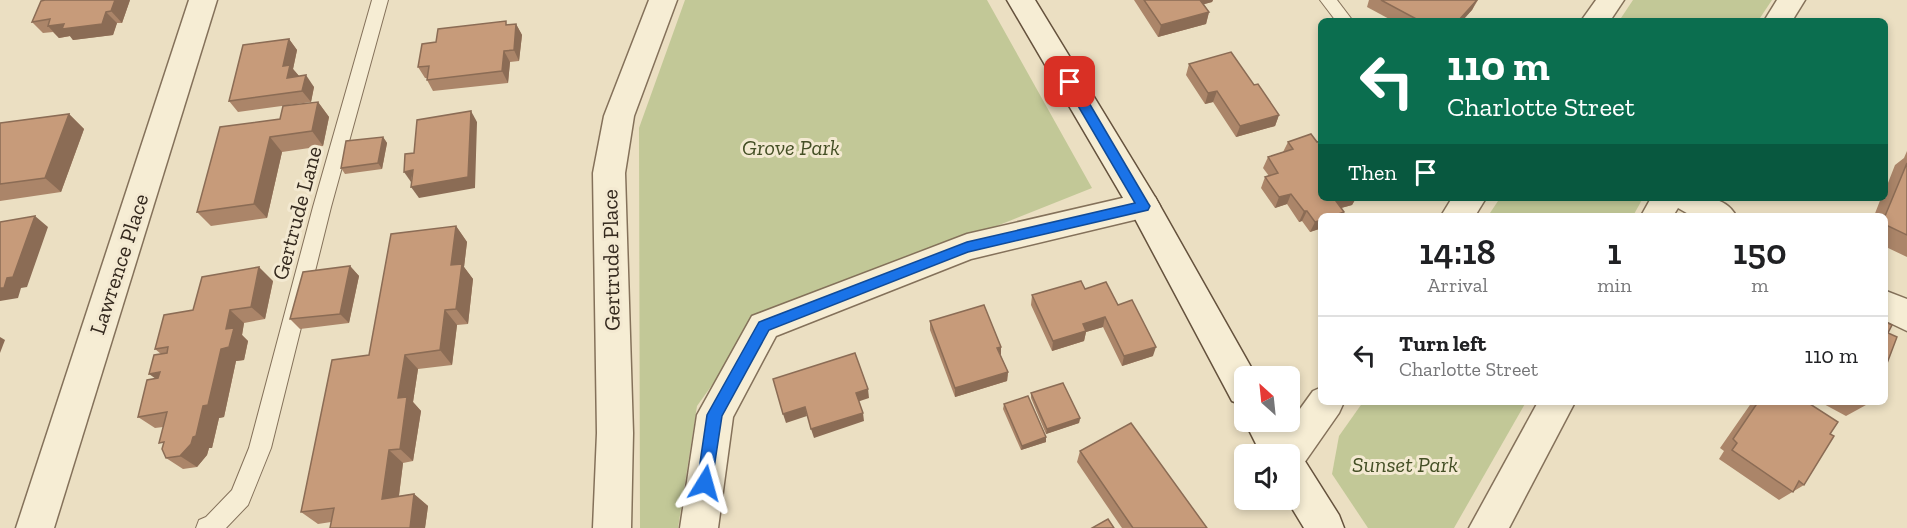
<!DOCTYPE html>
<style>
:root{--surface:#fff;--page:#f2f2f2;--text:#202124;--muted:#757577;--line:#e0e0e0}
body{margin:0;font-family:"Zilla Slab",serif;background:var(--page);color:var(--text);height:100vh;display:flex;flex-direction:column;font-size:22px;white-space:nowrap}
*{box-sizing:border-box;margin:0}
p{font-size:20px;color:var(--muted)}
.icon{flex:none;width:33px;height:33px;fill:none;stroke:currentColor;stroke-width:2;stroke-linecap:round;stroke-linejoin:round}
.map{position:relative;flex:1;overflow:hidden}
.details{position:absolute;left:1318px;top:213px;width:570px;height:192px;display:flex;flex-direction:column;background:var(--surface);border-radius:9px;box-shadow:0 3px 9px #0003}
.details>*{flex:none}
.hud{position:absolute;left:1318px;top:18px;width:570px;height:183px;border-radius:9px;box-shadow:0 3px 9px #0003;background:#0b6e4f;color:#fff;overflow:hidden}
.needle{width:39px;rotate:333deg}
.buttons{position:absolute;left:1234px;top:366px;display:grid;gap:12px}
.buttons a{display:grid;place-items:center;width:66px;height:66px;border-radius:9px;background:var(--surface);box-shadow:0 3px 9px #0003;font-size:30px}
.pin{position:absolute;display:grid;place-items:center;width:51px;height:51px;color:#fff;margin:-26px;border-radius:12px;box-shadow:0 3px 9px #0006}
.me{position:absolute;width:66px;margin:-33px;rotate:8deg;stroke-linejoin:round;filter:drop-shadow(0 0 4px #0008)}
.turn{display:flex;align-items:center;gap:21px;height:126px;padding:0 30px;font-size:27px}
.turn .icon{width:78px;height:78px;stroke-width:2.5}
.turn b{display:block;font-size:42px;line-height:51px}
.then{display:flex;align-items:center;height:57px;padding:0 30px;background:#0003;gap:12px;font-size:22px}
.eta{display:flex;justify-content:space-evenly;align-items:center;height:102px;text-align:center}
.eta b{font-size:36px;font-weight:600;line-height:42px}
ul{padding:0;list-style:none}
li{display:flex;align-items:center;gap:18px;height:78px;padding:0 30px;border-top:2px solid var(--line)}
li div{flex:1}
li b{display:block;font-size:22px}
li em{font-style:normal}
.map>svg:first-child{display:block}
.green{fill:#c2c897}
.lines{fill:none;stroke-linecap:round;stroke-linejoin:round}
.lane-casing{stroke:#84715a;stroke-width:2}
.street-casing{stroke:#84715a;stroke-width:3}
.secondary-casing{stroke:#65523d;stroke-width:3}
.lane{fill:#f6edd4;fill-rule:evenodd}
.street{fill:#f6edd4;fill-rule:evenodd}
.secondary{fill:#f6edd4;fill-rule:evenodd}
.wall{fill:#ab8569}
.shaded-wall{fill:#8b6c55}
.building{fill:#c79b7a;stroke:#8b6c55;stroke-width:1.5}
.route{fill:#1a73e8;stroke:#114b97;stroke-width:1.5}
.labels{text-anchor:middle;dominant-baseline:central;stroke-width:6;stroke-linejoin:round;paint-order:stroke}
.park-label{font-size:22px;font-style:italic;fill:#444f25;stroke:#f3e9d1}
.street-label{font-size:22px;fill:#34291e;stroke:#f3e9d1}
</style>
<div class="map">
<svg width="1907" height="528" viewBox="0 0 1907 528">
<rect width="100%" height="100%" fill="#ebdfc2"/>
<g class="green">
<polygon points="685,0 987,0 1092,188 758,321 697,406 678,528 640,528 639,128"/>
<polygon points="1633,0 1772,0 1758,21 1619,21"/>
<polygon points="1500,198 1643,198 1633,216 1488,216"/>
<polygon points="1363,402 1526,402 1454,528 1368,528 1332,474 1339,436"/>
</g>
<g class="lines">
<g class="lane-casing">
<g id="lane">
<polygon points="372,0 388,0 331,207 271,448 248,505 226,528 196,528 199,520 206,517 232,490 249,448 313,207"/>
<polygon points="1320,0 1337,0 1353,21 1336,21"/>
</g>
</g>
<g class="street-casing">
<g id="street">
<polygon points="189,0 217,0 54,528 16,528"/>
<polygon points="649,0 677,0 634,116 625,173 633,433 631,528 593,528 597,433 593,173 604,116"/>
<polygon points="1596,0 1624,0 1610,21 1581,21"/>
<polygon points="1777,0 1805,0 1792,21 1764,21"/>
<polygon points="1144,193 1155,197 1160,206 1155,215 971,259 776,336 733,417 718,528 680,528 697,415 752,316 967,234"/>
<polygon points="1452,198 1486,198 1475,216 1441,216"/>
<path d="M1651,198C1677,198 1722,188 1736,216H1692L1678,208L1673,216H1641Z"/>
<polygon points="1886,291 1907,299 1907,331 1886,321"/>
<polygon points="1322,387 1322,402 1344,402 1339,413 1302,466 1290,471 1290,454 1270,454 1276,442 1313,391"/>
<polygon points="1538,402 1575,402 1509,528 1469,528"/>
</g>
</g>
<g class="secondary-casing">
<g id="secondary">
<polygon points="1007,0 1035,0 1155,197 1256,376 1245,376 1245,406 1232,401 1133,215"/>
<polygon points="1245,422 1282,422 1294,442 1299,456 1303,458 1339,515 1344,528 1304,528 1287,500 1290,500 1290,454 1261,454"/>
</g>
</g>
<use href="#lane" class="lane"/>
<use href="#street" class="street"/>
<use href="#secondary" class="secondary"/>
</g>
<g class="wall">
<polygon points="130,0 122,23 117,23 113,35 73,40 70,36 59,38 53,32 43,33 32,22"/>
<polygon points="1134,0 1213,0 1212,2 1204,4 1209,12 1206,24 1158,37"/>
<polygon points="1369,0 1478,0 1472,10 1462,21 1393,21 1367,7"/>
<polygon points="516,24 522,35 519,61 510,62 508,83 433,91 427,80 427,78 425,78 418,67 436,42 508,25"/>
<polygon points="289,39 297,50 293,69 299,76 314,87 311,102 238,112 229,101"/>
<polygon points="1189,64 1254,85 1279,115 1275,126 1236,137 1213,102 1205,104 1186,75"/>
<polygon points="318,102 329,117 323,146 282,152 267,218 211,226 197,212 280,119"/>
<polygon points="69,114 84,129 61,192 0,201 0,123"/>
<polygon points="1311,134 1322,198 1356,198 1352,205 1341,208 1344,212 1342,216 1322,216 1322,228 1310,232 1302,221 1299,222 1287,204 1275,208 1261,188 1265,177 1269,176 1263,168 1268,157 1283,152 1288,142"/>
<polygon points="383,137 387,143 382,169 345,174 341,168"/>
<polygon points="1907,151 1907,257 1886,247 1886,216 1874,216 1881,198 1886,198 1886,188 1895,165 1904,158"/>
<polygon points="456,226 467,242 464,267 473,279 468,324 457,325 452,365 418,369 413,402 421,411 413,461 403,463 399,496 414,494 428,506 425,528 330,528 331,522 318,524 301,512 369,355"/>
<polygon points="350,266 359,276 349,323 300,329 290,319"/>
<polygon points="273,281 265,319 244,323 242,335 248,341 244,360 236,361 224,417 219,418 212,448 209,448 207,455 197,467 183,469 166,458 163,446 163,427 155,428 138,417 155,378 161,354 155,349 193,310"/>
<polygon points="1085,289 1118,305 1153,356 1122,366 1103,327 1086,332 1084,341 1052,351 1031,305 1032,295"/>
<polygon points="930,321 1001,356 1008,372 1007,381 955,397 930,330"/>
<polygon points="1031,393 1080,418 1079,423 1046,434 1031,398"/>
<polygon points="1752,402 1807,402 1830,434 1804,485 1779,500 1719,459 1724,451 1720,448"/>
<polygon points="1820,402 1867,402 1866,405 1846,416"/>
<polygon points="1004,404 1046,442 1021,450 1003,409"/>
<polygon points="1080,451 1207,528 1122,528 1077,462"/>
</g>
<g class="shaded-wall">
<polygon points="115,0 130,0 122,23 111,11"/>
<polygon points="1196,0 1213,0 1212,2 1194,7"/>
<polygon points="1477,0 1472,10 1462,21 1458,21"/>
<polygon points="106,12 117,23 113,35 73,40 70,36 59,38 48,26"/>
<polygon points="1209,12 1206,24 1158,37 1161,25"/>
<polygon points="516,24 522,35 519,61 514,50"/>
<polygon points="289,39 297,50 293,69 299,76 287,78 283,66"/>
<polygon points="504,51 510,62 508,83 502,71"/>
<polygon points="306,75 314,87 311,102 302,91"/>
<polygon points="1217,91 1213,102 1205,104 1208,93"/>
<polygon points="318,102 329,117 323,146 312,131"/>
<polygon points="471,111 477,122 475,188 419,198 411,187"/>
<polygon points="69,114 84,129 61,192 45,178"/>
<polygon points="1279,115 1275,126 1236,137 1240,126"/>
<polygon points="270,137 282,152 267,218 254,204"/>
<polygon points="383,137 387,143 382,169 378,163"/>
<polygon points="413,170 411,182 404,172"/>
<polygon points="1291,194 1287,204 1275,208 1279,197"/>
<polygon points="1344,198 1356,198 1352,205 1330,211 1336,201"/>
<polygon points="1304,211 1307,211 1302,221 1299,222"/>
<polygon points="1344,212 1342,216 1333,216"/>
<polygon points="35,216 48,227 27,287 21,288 18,298 0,301 0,288 7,278"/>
<polygon points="1322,220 1322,228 1310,232 1315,222"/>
<polygon points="456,226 467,242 464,267 473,279 468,324 456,309 451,265"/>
<polygon points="350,266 359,276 349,323 340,314"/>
<polygon points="259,267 273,281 265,319 251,307"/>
<polygon points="230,310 244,323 242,335 248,341 244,360 236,361 224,417 219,418 212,448 209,448 207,455 197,467 180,456 193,437 226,329"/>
<polygon points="445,310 457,325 452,365 440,350"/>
<polygon points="1105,317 1103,327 1086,332 1084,341 1052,351 1053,341 1083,324"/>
<polygon points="0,337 5,340 0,353"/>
<polygon points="1001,347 1001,356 997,348"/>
<polygon points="1156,347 1153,356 1122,366 1124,356"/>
<polygon points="405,355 418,369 413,402 421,411 413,461 400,449 398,398"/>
<polygon points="160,372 166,386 149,374"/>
<polygon points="1008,372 1007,381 955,397 955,388"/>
<polygon points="868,389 869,398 857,402 856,393"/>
<polygon points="805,407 807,416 786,423 783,414"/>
<polygon points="863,413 864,421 814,438 811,429"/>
<polygon points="1080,418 1079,423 1046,434 1047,429"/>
<polygon points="1046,437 1046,442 1021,450 1022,446"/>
<polygon points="389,450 403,463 397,510 382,499"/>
<polygon points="414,494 428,506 425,528 410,528"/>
</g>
<g class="building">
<polygon points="45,0 115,0 111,11 106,12 102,24 62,29 64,24 48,26 50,19 32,22 41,1"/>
<polygon points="1144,0 1200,0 1209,12 1161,25"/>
<polygon points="1381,0 1477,0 1458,21 1420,21"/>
<polygon points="506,21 506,25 516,24 514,50 504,51 502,71 427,80 429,66 418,67 422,44 436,42 438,29"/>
<polygon points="289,39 283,66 290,65 287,78 306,75 302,91 229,101 243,45"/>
<polygon points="1231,52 1254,85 1258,84 1279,115 1240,126 1217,91 1208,93 1189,64"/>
<polygon points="318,102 312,131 270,137 254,204 197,212 220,127 280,119 283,106"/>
<polygon points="471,111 468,177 411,187 413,170 404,172 405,154 414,153 417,120"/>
<polygon points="69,114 45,178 0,184 0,123"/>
<polygon points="1311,134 1317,142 1320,141 1322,144 1322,198 1344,198 1336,201 1344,212 1333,216 1322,216 1322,220 1315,222 1307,211 1304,211 1291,194 1279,197 1265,177 1278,173 1268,157 1293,149 1288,142"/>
<polygon points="383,137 378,163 341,168 346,141"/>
<polygon points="1907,163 1907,235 1886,225 1885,216"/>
<polygon points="35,216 13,277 7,278 4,288 0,288 0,222"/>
<polygon points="456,226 451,265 462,264 456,309 445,310 440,350 405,355 398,398 407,397 400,449 389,450 382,499 414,494 410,528 330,528 334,508 301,512 332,360 369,355 391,234"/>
<polygon points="350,266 340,314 290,319 303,272"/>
<polygon points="259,267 251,307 230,310 226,329 234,328 229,347 221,349 208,405 203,406 196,436 193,437 191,444 180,456 166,458 162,449 164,442 159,443 167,412 138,417 147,380 158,378 160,372 149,374 154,355 167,353 168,347 155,349 164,315 193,310 202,277"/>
<polygon points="1081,281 1085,289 1106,282 1118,305 1132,300 1156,347 1124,356 1105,317 1083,324 1086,331 1053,341 1032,295"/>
<polygon points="984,305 1001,347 997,348 1008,372 955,388 930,321"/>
<polygon points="1886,322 1892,325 1888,333 1897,337 1886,366"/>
<polygon points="855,353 868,389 856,393 863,413 811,429 805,407 783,414 773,379"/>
<polygon points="1063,383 1080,418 1047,429 1031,393"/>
<polygon points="1028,396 1046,437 1022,446 1004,404"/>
<polygon points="1758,402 1807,402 1838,422 1830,434 1834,436 1804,485 1799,481 1793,492 1732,450 1737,443 1733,439"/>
<polygon points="1131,423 1207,528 1133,528 1080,451"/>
<polygon points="1108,519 1114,528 1092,528"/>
</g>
<polygon class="route" points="1070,78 1075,79 1148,203 1150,206 1148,210 968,252 769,330 722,416 711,488 705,490 700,488 697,483 707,415 759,322 967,242 1135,203 1064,82"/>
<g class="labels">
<g class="park-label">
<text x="791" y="147">Grove Park</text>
<text x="1405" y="464">Sunset Park</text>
</g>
<g class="street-label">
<text transform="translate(297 213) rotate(-75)">Gertrude Lane</text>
<text transform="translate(611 260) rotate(-91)">Gertrude Place</text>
<text transform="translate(119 264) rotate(-72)">Lawrence Place</text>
</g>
</g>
</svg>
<div class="buttons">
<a><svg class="needle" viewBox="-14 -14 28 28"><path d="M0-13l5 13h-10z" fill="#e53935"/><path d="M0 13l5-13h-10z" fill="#757577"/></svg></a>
<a><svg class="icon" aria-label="sound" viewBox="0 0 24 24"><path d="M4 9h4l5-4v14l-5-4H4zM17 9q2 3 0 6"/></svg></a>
</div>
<div class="pin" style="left:1070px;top:82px;background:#d93025"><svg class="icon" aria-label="arrive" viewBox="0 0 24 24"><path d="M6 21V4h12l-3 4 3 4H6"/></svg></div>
<svg class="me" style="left:705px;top:483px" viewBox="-20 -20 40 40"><path d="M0-17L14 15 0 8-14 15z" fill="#1a73e8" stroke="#fff" stroke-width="4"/></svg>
<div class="hud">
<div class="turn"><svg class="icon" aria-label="left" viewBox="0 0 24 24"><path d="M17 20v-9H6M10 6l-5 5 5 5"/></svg><div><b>110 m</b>Charlotte Street</div></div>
<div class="then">Then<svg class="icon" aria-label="arrive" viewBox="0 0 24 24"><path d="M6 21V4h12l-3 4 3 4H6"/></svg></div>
</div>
<section class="details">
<div class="eta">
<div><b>14:18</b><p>Arrival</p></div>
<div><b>1</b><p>min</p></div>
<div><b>150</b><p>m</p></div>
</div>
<ul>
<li><svg class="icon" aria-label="left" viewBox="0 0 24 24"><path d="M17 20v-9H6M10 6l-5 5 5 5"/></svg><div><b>Turn left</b><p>Charlotte Street</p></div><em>110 m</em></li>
</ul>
</section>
</div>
